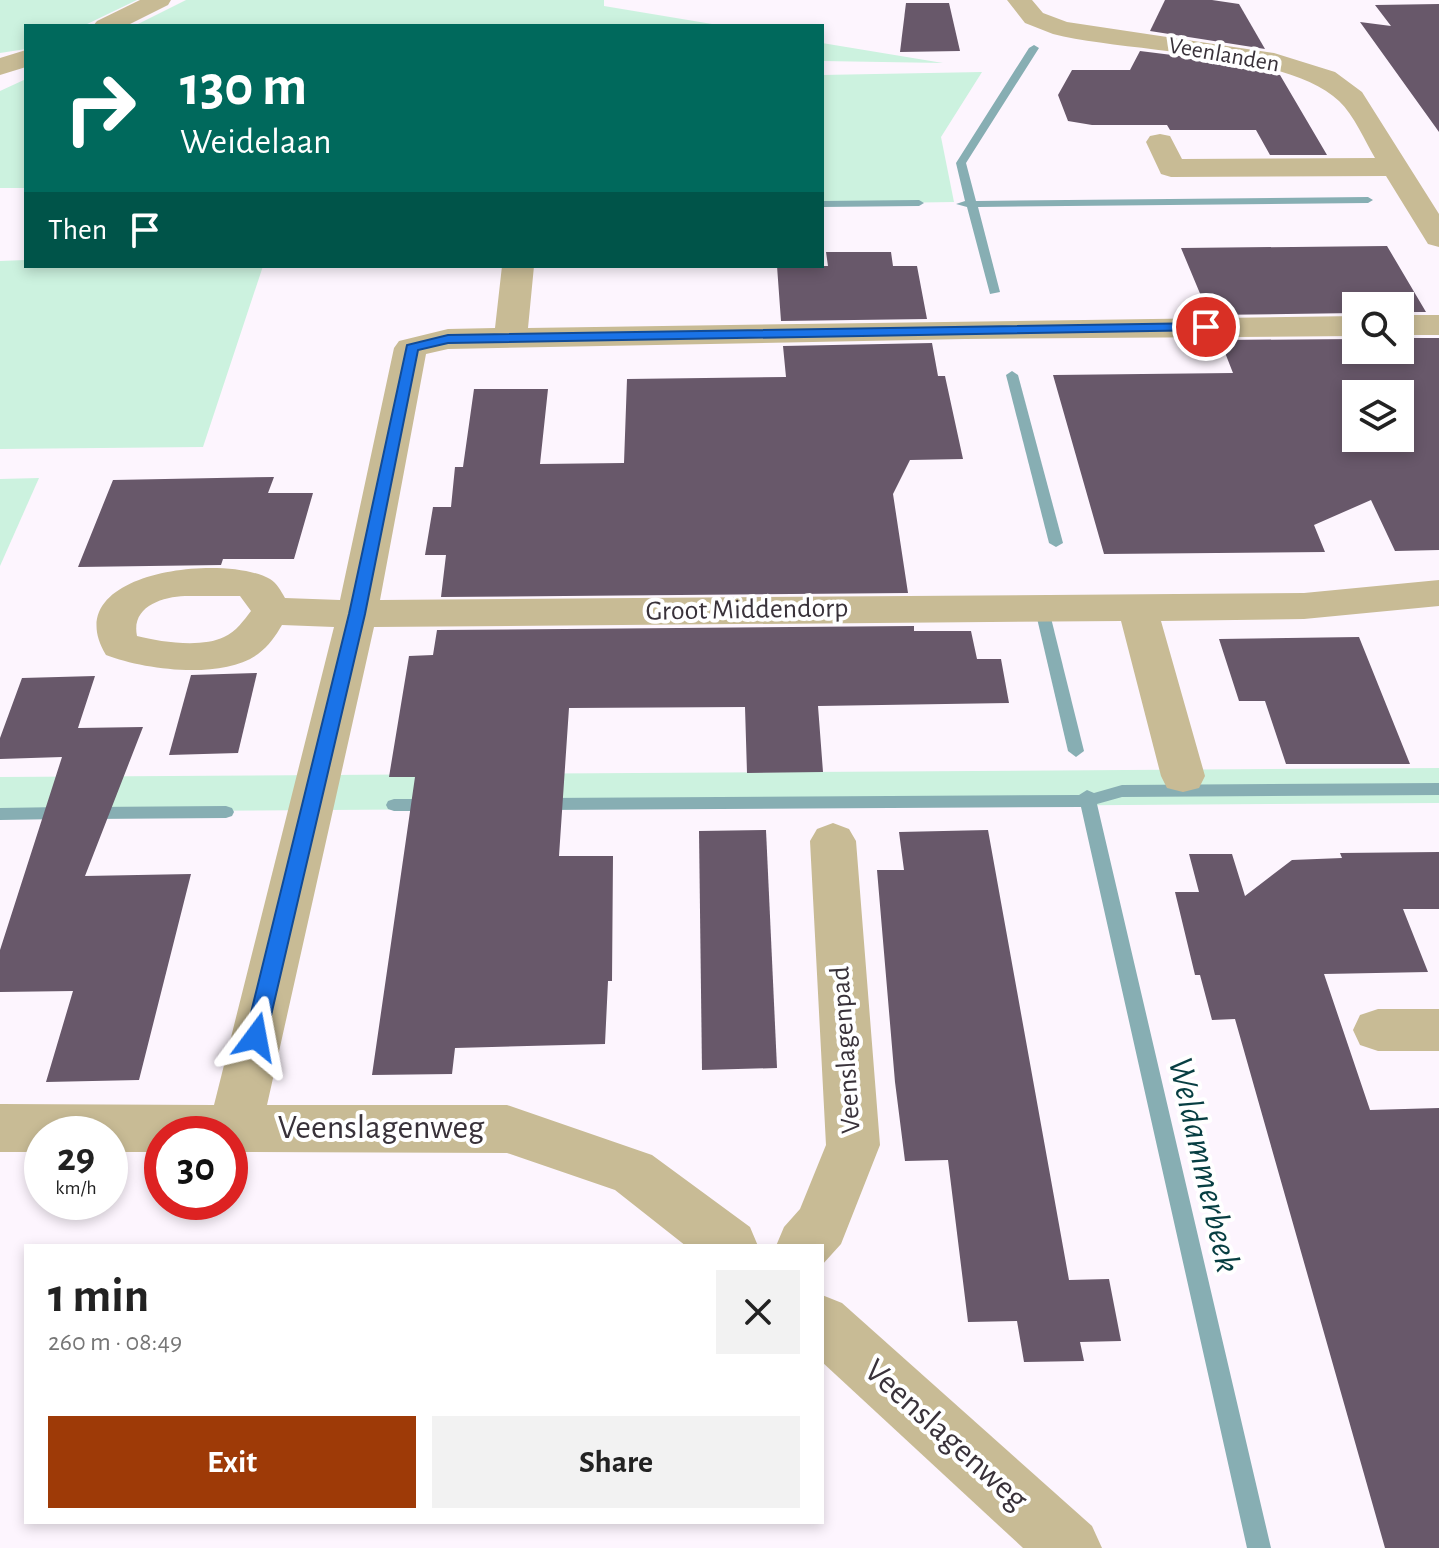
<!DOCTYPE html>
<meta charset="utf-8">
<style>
:root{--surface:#fff;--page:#f2f2f2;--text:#222;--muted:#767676;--accent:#9e3a07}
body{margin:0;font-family:"Alegreya Sans",sans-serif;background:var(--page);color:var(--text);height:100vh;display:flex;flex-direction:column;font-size:30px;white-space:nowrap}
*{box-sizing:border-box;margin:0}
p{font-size:26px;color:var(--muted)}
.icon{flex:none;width:44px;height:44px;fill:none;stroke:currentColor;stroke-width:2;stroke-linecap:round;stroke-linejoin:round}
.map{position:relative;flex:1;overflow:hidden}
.drawer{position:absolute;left:24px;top:1244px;width:800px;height:280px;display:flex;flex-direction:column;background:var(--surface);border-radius:0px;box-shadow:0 4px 12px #0003}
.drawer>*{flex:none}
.banner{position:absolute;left:24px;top:24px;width:800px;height:244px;border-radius:0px;box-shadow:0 4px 12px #0003;background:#00695c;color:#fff;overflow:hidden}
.buttons{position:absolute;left:1342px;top:292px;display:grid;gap:16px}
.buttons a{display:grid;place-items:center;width:72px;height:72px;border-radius:0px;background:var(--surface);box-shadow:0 4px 12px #0003;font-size:40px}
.speed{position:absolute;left:24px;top:1116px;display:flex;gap:16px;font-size:40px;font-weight:700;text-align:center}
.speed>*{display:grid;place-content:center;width:104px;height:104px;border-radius:50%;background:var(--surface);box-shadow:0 4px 12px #0003;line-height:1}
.speed small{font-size:20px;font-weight:400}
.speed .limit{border:12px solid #d22;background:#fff;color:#111}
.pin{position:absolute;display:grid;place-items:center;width:68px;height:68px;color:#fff;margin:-34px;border:4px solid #fff;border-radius:50%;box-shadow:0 2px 8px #0007}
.me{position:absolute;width:88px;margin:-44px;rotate:13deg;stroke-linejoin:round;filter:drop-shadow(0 0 6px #0008)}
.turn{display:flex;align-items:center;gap:28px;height:168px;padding:0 24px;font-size:36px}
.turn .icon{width:104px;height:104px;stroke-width:2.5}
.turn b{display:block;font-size:56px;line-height:68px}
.then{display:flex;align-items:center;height:76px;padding:0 24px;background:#0003;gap:16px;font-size:30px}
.round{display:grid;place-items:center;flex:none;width:84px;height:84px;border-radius:0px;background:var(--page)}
.overview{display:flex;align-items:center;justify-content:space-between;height:136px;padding:0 24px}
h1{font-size:48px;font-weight:600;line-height:60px}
.cta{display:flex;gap:16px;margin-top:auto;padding:16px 24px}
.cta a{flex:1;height:92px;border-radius:0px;background:var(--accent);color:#fff;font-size:32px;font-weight:600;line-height:92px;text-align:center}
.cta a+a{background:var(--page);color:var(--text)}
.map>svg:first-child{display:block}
.green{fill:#ccf2df}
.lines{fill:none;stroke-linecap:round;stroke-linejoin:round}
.stream{fill:#87aeb3;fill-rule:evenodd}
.building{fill:#68586a;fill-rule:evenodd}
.street{fill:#c8bb95;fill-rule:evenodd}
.route{fill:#1a73e8;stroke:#114b97;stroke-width:2}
.labels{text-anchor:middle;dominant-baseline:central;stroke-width:8;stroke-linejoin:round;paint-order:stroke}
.far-street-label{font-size:24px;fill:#39323a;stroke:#fff}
.street-label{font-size:28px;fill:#39323a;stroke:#fff}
.near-street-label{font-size:34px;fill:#39323a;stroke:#fff}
.near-water-label{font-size:36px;font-style:italic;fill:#073e42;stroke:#fff}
</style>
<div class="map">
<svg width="1439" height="1548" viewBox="0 0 1439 1548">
<rect width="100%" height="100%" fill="#fdf5fe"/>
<g class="green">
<polygon points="0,0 137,0 83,26 26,26 26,49 0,53"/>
<polygon points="186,0 604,0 604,6 724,26 134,26"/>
<polygon points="822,43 943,63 822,61"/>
<polygon points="982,72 941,137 954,202 822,204 822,75"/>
<polygon points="26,79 26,188 0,188 0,91"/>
<polygon points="26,260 26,266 263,266 203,447 0,449 0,261"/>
<polygon points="39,478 0,566 0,479"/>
<polygon points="1439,768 1439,803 0,812 0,777"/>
</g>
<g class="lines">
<g class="stream">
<polygon points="1034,45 1039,48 966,163 976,201 1368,197 1373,200 1368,203 978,207 1000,292 990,294 967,207 956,204 965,201 956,163 1029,48"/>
<polygon points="822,201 919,200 924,203 919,206 822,207"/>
<polygon points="1012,371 1018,375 1063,543 1056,547 1049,543 1006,375"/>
<polygon points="1043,609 1050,614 1084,751 1076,757 1068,751 1036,614"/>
<polygon points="1439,783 1439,795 1122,797 1097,804 1271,1548 1247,1548 1081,807 543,810 537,808 535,804 537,800 543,798 1079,795 1087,790 1094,793 1122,785"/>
<polygon points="394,799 432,799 438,801 440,805 438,809 432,811 394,811 388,809 386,805 388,801"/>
<polygon points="226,806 232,808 234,812 232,816 226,818 90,819 84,817 82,813 84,809 90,807"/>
<polygon points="62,807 68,809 70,813 68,817 62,819 0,820 0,808"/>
</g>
</g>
<g class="building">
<polygon points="1165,0 1212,0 1239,4 1265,49 1150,31"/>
<polygon points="906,3 949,3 960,51 900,52"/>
<polygon points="1439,4 1439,132 1360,22 1391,26 1375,5"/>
<polygon points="1140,51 1204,59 1280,75 1327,155 1270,155 1256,130 1170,130 1167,125 1092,125 1068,121 1058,95 1072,70 1130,70"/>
<polygon points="1387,246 1426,312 1400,312 1400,306 1356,306 1356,313 1209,315 1181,248"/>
<polygon points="826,252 891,252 893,266 917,266 927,319 781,321 777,266 828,266"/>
<path d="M1400,338H1439V550L1395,551L1371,500L1314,525L1325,552L1104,554L1053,375L1233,373L1220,340L1356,339V350H1400ZM1356,394H1400V438H1356Z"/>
<polygon points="932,343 938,376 945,376 963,459 910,460 893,494 908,593 441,597 446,555 425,555 433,507 451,507 455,467 463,467 474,389 548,389 540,464 624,463 627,379 786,377 783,346"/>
<polygon points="274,477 268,493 313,493 294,559 223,559 221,565 78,567 113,480"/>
<polygon points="914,626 914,631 971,631 977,659 1001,659 1009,703 818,706 823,772 747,773 745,707 569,708 559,856 613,856 612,981 608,981 605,1044 455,1048 452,1074 372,1075 415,777 389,777 409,656 433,655 437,630"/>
<polygon points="1359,637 1410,764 1286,764 1265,701 1239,701 1219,639"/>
<polygon points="257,673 238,753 169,755 191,675"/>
<polygon points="95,676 78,728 143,727 85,876 191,874 139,1080 46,1082 73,991 0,992 0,950 62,757 0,759 0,738 22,678"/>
<polygon points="766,830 777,1068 702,1070 699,831"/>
<polygon points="988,830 1069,1280 1109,1279 1121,1341 1080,1342 1084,1361 1024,1362 1017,1321 968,1322 948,1160 905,1161 895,1082 877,870 904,870 899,832"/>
<polygon points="1439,852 1439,909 1403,909 1428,972 1324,974 1370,1110 1439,1108 1439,1548 1385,1548 1235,1019 1212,1020 1200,975 1195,975 1175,892 1199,892 1189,854 1232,854 1245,896 1292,860 1342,858 1340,853"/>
</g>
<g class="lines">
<g class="street">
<polygon points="140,0 171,0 168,5 126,26 93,26 97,21"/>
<path d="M1007,0H1032L1043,13L1067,22L1274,53L1335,72L1362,92L1439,214V247L1428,244L1386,176L1171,177L1161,174L1146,142L1150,136L1160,134L1170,136L1182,159L1375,158C1365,141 1354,115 1339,101C1286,51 1128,53 1053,34L1025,23Z"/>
<polygon points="26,50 26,67 0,75 0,58"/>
<path d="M502,266H534L528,328L1356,316V336L965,339L448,349L426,354L380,600L1304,593L1439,580V606L1304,619L1161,621L1205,776L1199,788L1183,792L1167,788L1161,776L1121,621L374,627L267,1105H507L652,1155L750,1227L758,1246H686L615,1190L507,1153L230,1152V1134H162V1152H110V1134H42V1152H0V1104L214,1105L334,627L282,625C276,635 269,646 258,654C222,680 145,670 106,655C55,571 224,553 270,579C277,583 281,591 285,598L340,600L394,348L399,341L448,329L495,328ZM185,596H240L251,611C244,620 236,632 224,637C202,648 160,642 137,636C131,607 161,597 185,596Z"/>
<rect x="1400" y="315" width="39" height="20"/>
<polygon points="833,823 849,829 856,841 880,1145 841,1244 822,1265 822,1246 776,1246 784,1227 800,1209 826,1145 810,841 817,829"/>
<polygon points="1378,1009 1439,1009 1439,1051 1378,1051 1360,1045 1353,1030 1360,1015"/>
<polygon points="822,1295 842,1303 1092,1526 1102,1548 1023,1548 822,1362"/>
</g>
</g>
<polygon class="route" points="1206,323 1210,324 1210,330 448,343 418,350 365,614 266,1037 263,1043 256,1046 248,1043 245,1037 349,614 407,345 448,335"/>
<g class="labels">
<g class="far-street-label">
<text transform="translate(1224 55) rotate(10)">Veenlanden</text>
</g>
<g class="street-label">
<text transform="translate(747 610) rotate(-1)">Groot Middendorp</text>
<text transform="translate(846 1050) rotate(-94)">Veenslagenpad</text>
</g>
<g class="near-street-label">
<text x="381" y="1128">Veenslagenweg</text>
<text transform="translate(946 1435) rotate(42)">Veenslagenweg</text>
</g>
<g class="near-water-label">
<text transform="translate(1204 1165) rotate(77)">Weldammerbeek</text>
</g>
</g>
</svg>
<div class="buttons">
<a><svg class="icon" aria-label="search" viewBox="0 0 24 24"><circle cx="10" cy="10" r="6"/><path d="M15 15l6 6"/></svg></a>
<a><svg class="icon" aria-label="layers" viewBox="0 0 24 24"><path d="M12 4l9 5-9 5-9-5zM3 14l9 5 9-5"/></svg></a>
</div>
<div class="speed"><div>29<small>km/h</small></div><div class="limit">30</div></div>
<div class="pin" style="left:1206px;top:327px;background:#d93025"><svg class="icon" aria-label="arrive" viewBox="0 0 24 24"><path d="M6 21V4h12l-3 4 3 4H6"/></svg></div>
<svg class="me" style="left:256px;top:1037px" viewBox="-20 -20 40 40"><path d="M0-17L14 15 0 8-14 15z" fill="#1a73e8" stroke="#fff" stroke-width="4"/></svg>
<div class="banner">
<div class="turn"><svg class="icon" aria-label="right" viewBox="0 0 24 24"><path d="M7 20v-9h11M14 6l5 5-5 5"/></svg><div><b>130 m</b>Weidelaan</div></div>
<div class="then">Then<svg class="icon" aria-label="arrive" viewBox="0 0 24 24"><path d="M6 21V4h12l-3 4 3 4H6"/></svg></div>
</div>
<section class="drawer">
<div class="overview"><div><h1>1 min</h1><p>260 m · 08:49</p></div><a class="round"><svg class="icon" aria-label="close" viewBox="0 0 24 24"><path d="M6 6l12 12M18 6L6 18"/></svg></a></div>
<div class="cta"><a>Exit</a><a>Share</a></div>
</section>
</div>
